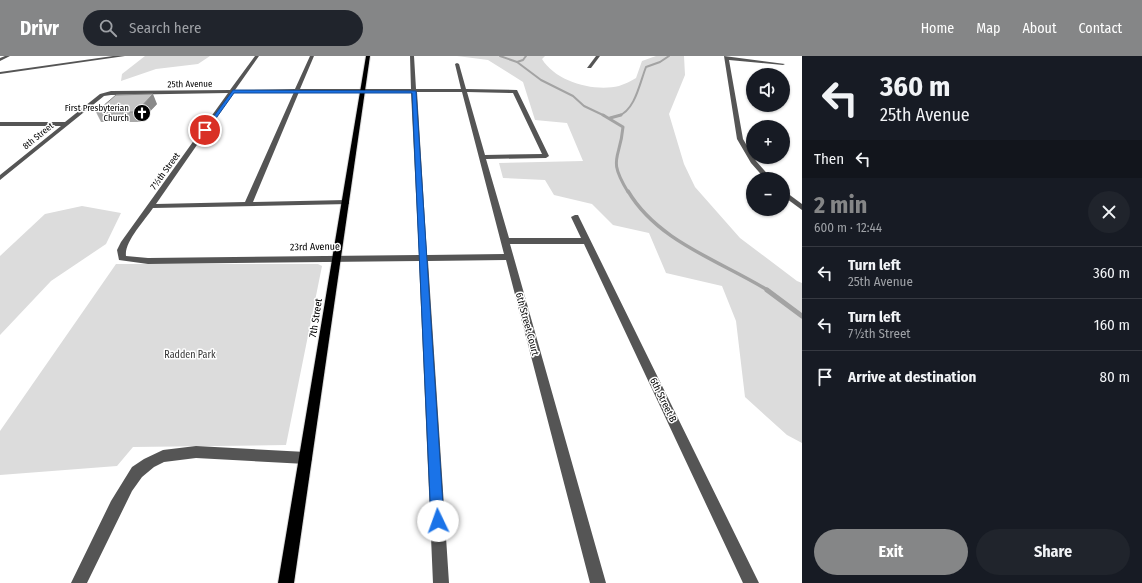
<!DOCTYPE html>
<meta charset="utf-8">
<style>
:root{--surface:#171b24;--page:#20242c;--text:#f1f3f6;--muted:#9ea1a6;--line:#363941;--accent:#858687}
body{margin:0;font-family:"Fira Sans Condensed",sans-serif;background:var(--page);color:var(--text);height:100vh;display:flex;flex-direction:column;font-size:15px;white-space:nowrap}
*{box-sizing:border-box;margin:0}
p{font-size:13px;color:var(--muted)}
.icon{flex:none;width:22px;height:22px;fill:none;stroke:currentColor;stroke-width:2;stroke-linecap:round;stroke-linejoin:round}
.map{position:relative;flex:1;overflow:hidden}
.panel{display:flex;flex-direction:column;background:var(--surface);width:340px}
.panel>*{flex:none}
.banner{background:#171b24;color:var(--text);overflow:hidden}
.tools{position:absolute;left:746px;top:12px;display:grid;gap:8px}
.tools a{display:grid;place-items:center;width:44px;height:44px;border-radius:50%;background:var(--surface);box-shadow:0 1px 3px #0004;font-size:20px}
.pin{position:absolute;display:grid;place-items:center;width:34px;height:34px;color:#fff;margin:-17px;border:2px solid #fff;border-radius:50%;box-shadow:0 1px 4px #0007}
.me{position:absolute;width:44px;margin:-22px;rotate:357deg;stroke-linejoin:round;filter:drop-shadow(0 0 3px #0008)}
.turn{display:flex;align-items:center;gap:14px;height:84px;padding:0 12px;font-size:18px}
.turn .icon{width:52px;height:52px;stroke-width:2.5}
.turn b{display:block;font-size:28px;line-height:34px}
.then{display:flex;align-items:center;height:38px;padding:0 12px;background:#0003;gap:8px;font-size:15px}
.round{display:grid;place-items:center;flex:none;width:42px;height:42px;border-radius:21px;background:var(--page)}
.head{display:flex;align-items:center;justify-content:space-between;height:68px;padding:0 12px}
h1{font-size:24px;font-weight:700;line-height:30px;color:var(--accent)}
.action{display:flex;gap:8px;margin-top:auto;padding:8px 12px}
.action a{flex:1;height:46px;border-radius:24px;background:var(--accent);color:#fff;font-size:16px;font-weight:700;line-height:46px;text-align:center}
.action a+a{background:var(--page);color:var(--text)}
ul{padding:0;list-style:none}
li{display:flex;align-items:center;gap:12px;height:52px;padding:0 12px;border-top:1px solid var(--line)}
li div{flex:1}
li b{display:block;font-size:15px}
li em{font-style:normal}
header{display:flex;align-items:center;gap:24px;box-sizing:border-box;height:56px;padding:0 20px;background:var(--accent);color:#fff}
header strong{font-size:19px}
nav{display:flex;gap:22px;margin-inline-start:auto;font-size:14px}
.search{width:280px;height:36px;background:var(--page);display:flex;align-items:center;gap:10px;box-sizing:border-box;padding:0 14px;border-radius:22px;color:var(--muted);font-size:15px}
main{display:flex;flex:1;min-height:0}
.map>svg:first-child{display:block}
.green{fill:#dcdcdc}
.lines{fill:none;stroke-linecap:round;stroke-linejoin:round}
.stream-far3{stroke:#a3a3a3;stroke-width:2}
.stream-far2{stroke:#a3a3a3;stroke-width:3}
.stream-far1{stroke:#a3a3a3;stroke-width:3.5}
.stream{stroke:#a3a3a3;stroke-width:5}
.major-casing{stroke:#dbdbdb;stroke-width:2}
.minor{fill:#555;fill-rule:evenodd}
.major{fill:#000;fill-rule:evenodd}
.wall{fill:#a9a9a9}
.shaded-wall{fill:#898989}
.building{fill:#c4c4c4;stroke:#898989}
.route{fill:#1a73e8;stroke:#114b97}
.labels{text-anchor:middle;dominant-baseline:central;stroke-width:3;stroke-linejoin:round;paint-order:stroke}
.far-street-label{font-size:9px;fill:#000;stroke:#fff}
.far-poi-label{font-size:9px;fill:#000;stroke:#fff;text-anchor:end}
.street-label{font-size:10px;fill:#000;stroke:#fff}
.park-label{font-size:10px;fill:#333;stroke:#fff}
</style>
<header>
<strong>Drivr</strong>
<div class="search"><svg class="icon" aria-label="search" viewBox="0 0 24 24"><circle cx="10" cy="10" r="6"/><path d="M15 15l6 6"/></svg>Search here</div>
<nav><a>Home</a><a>Map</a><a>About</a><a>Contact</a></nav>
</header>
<main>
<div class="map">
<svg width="802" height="527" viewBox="0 0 802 527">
<rect width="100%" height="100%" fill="#fff"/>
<g class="green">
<polygon points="145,0 210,0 198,8 156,13 121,25 122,18"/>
<path d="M457,0H545L542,3C556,26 594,36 619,30C625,28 631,25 636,22L642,5L656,0H684L685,19L669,58L684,108L695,131L740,182L797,225L802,227V387L787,379L745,341L736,265L722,230L666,217L649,177L613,169L592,148L554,139L545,124L503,122L499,107L583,105L567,67L535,64L523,26L488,4Z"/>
<polygon points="82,150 121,157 106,188 51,225 0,279 0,200 45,158"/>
<polygon points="116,208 318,208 322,210 286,389 133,391 117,410 0,419 0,375"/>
</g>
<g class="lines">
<g class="stream-far3">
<polyline points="500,0 517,6 541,24 573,40 584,50 605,60"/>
<polyline points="517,6 523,4 526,0"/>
<path d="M618,60C635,55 640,26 646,11L660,6L669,0"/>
</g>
<g class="stream-far2">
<path d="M603,59L623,71C620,105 607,101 628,136"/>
<polyline points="610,62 621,59"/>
</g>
<path class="stream-far1" d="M628,135C658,186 721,205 769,235"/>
<polyline class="stream" points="767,234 802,260"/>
<g class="major-casing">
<polygon id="major" points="366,0 370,0 294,527 278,527"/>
</g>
<g class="minor">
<polygon points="5,0 10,0 0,5 0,2"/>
<polygon points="113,0 125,0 0,18 0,16"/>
<path d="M255,0H259L235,34L295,33L310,0H314L300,33H411L410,0H414L416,33H461L455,8L457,7L459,8L466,33L517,34L549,100L546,102L486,103L509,182H581L571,161L575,159H578L759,527H743L584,188H510L606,527H590L506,204L428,205L449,527H433L419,205L148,208L119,204L117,194L121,186L228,37L111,39L104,40L0,124V119L61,70H0V66H65L100,38L111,35L230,34ZM294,36L245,146L156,148L233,37ZM299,36H411L419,199L148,202L126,200C124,186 145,164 153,152L349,148V144H346L253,146ZM417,36H462L504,198L427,199ZM467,36L513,37L542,98L485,99Z"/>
<polygon points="596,0 600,0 591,12 587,12"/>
<polygon points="724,0 785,8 783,9 729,4 743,83 756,105 772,123 765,123 751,107 737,83"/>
<polygon points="783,134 802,148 802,154 783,140"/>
<polygon points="196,390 306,396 311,398 312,402 311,406 306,408 196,402 164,406 154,411 142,421 132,435 87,527 71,527 111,445 132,411 144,403 163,394"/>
</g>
<use href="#major" class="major"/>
</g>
<polygon class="wall" points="157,48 140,66 101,66 96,56"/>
<polygon class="shaded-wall" points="153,38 157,48 140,66 136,56"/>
<polygon class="building" points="153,38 136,56 96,56 116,39"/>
<polygon class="route" points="233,34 416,35 444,465 442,470 438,471 433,470 431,465 412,37 234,37 207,75 203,75"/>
<defs>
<g id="church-disc" transform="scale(0.9)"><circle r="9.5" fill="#000" stroke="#fff"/><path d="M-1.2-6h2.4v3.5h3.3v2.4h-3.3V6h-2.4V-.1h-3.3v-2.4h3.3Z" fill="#fff"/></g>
</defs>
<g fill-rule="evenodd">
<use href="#church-disc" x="142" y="57"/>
</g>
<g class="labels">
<g class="far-street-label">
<text transform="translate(190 28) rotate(-1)">25th Avenue</text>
<text transform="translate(38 80) rotate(-39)">8th Street</text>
<text transform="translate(165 115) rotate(-54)">7½th Street</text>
</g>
<g class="far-poi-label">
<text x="129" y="52">First Presbyterian<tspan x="129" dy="10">Church</tspan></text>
</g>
<g class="street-label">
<text transform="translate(315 191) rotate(-1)">23rd Avenue</text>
<text transform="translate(316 262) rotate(-81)">7th Street</text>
<text transform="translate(527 268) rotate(75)">6th Street Court</text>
<text transform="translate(663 344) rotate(64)">6th Street B</text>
</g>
<g class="park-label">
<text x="190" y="299">Radden Park</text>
</g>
</g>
</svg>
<div class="tools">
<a><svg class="icon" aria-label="sound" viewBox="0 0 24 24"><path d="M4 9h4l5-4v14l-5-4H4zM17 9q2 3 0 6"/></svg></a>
<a>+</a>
<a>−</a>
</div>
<div class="pin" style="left:205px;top:74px;background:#d93025"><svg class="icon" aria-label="arrive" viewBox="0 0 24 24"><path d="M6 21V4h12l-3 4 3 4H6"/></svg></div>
<svg class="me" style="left:438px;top:465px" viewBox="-20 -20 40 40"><circle r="19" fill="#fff"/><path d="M0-13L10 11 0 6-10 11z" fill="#1a73e8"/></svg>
</div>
<section class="panel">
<div class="banner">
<div class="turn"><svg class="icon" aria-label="left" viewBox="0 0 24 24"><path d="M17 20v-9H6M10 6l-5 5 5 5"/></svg><div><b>360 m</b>25th Avenue</div></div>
<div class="then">Then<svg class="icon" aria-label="left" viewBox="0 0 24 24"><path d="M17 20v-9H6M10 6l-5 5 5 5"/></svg></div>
</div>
<div class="head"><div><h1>2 min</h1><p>600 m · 12:44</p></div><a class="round"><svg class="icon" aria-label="close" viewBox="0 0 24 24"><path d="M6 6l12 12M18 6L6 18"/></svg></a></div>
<ul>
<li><svg class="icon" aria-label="left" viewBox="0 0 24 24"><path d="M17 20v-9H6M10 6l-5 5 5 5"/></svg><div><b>Turn left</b><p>25th Avenue</p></div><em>360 m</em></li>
<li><svg class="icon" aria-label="left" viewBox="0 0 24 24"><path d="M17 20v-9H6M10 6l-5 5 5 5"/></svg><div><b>Turn left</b><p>7½th Street</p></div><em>160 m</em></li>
<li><svg class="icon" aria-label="arrive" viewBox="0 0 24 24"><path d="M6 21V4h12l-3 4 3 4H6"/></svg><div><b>Arrive at destination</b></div><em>80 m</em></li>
</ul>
<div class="action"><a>Exit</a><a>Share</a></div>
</section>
</main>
